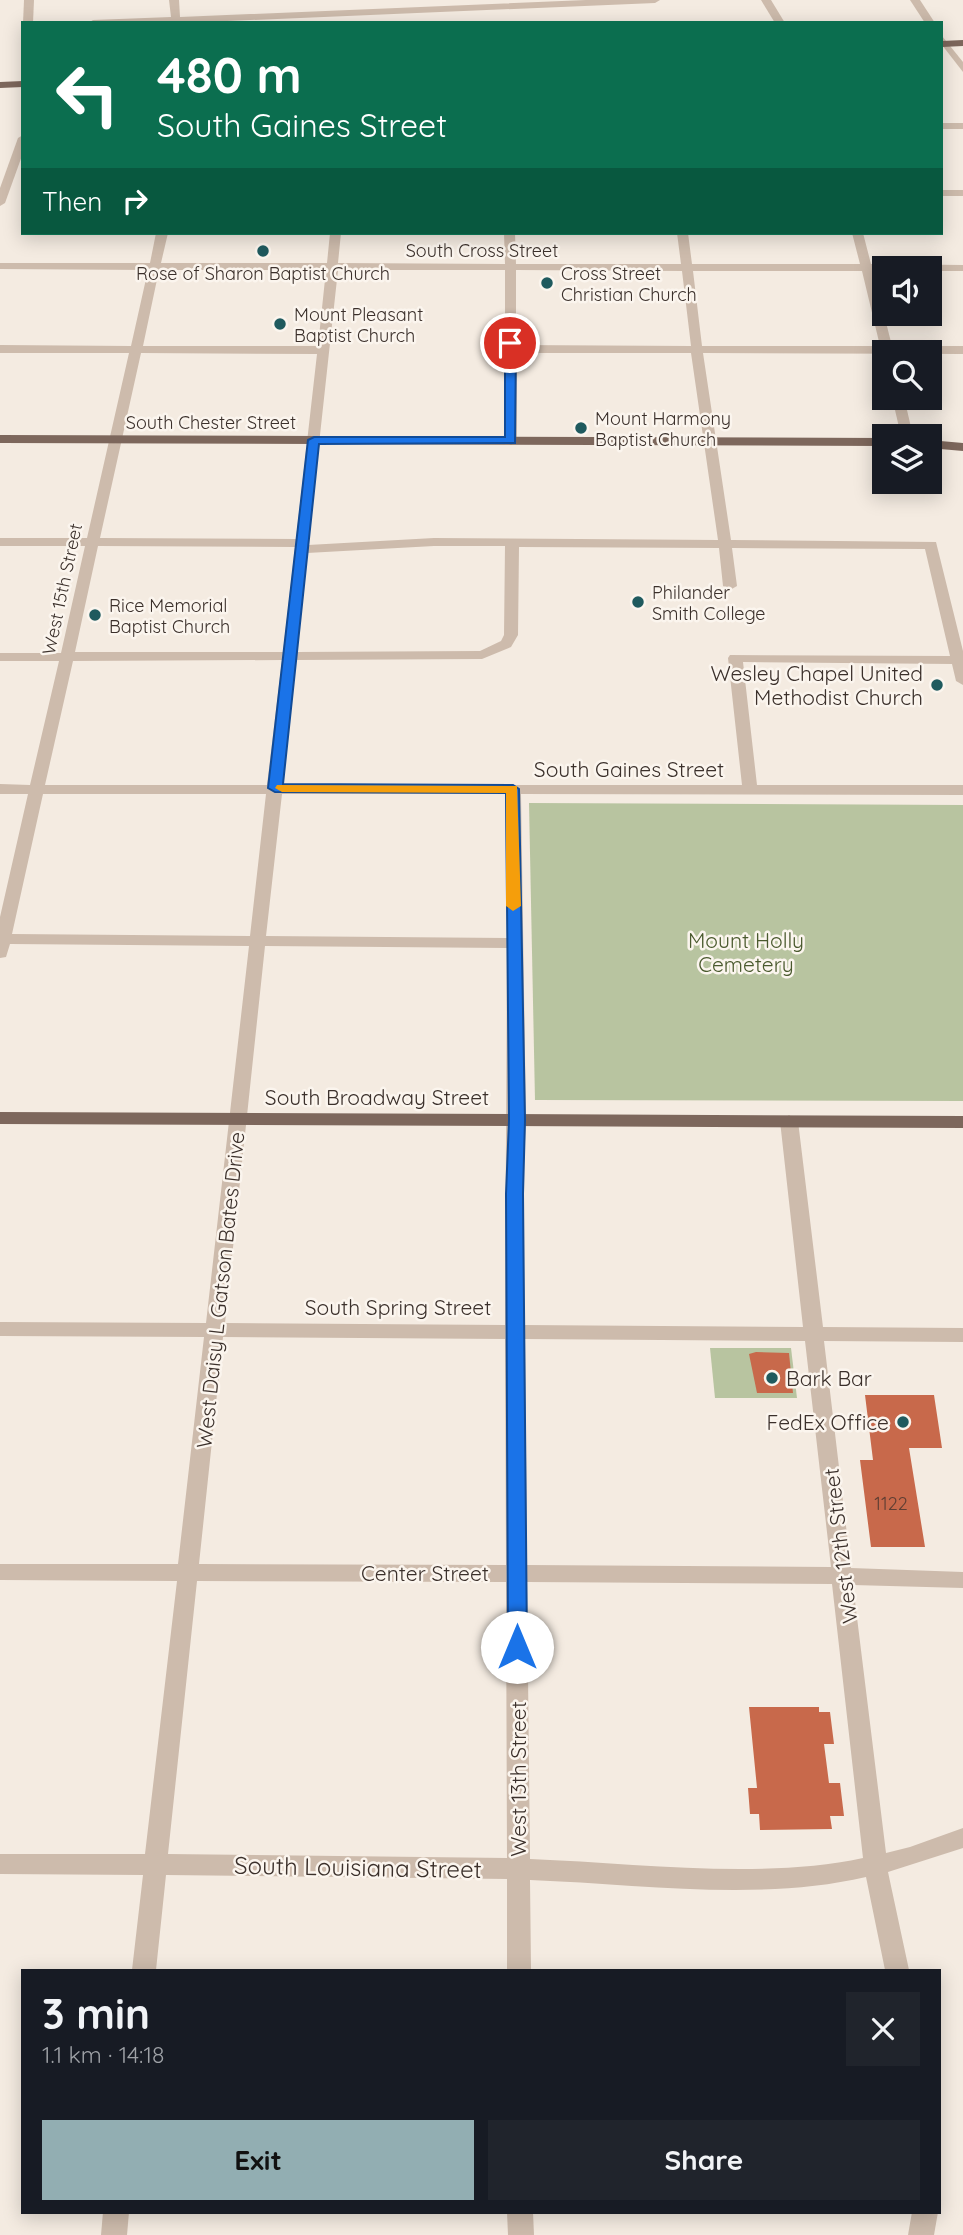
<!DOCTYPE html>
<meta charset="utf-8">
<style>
:root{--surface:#171b24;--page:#20242c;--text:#f1f3f6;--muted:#9ea1a6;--accent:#92aeb2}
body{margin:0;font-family:Quicksand,sans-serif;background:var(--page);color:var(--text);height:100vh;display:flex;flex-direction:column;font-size:26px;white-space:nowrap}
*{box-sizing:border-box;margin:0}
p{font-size:23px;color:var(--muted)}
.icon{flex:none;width:38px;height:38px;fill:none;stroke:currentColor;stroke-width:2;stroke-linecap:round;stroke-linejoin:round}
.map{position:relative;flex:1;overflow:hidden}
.sheet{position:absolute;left:21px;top:1969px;width:920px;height:245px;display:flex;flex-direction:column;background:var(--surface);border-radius:0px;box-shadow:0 4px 18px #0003}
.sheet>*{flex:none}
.hud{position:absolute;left:21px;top:21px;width:922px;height:214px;border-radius:0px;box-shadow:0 4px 18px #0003;background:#0b6e4f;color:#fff;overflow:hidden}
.tools{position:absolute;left:872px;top:256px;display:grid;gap:14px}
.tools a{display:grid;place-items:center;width:70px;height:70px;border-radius:0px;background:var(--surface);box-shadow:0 4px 18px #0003;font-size:35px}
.pin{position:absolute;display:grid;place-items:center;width:60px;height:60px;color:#fff;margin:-30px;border:4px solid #fff;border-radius:50%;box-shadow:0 2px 7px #0007}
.me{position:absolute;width:77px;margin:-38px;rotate:0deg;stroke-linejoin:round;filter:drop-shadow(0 0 5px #0008)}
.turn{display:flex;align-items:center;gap:24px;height:147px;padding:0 21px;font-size:32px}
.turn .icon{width:91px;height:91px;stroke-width:2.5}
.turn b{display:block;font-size:49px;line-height:60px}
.then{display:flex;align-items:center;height:66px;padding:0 21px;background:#0003;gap:14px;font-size:26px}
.round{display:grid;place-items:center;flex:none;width:74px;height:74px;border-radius:0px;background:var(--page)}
.headline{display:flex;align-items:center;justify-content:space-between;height:119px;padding:0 21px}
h1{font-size:42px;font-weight:800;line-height:52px}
.cta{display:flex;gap:14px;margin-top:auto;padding:14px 21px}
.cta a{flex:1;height:80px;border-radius:0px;background:var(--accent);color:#111;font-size:28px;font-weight:800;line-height:80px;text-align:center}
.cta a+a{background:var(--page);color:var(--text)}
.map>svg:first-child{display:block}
.green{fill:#b8c4a0}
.building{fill:#c8694b}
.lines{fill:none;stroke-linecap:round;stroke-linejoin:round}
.minor{fill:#cdbbac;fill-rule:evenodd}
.major{fill:#7d675c;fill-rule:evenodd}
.route{fill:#1a73e8;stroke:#114b97;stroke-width:2}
.slow{fill:#f59e0b}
.poi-dot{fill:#1f5a5e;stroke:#fbf5ee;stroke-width:2.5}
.labels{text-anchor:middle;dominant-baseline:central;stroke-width:5;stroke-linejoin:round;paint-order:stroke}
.far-street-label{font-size:18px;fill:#3b302b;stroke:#fbf5ee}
.far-poi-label{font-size:18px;fill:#3b302b;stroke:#fbf5ee;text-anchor:start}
.number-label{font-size:18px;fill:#5e3e33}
.poi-label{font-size:21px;fill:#3b302b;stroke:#fbf5ee;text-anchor:end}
.street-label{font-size:21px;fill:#3b302b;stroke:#fbf5ee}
.park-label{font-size:21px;fill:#4a5a2e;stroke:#fbf5ee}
.near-street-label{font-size:24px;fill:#3b302b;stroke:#fbf5ee}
</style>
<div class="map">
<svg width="963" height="2235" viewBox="0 0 963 2235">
<rect width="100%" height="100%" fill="#f4ebe1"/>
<g class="green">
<polygon points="529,803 963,805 963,1101 535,1100"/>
<polygon points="710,1348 791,1348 797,1398 715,1398"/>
</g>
<g class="building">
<polygon points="756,1352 789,1353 793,1393 757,1393 749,1354"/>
<polygon points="865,1395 934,1395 942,1448 909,1448 925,1547 871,1547 860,1460 873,1460"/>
<polygon points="749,1707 819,1707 819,1712 830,1712 834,1744 824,1744 829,1783 840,1783 844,1816 830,1816 832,1829 760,1830 759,1814 750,1814 748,1788 757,1788"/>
</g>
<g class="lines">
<g class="minor">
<polygon points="24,0 34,0 33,23 23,23"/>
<polygon points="169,0 179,0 180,17 586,0 660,0 655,3 181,23 88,23 93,20 171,17"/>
<polygon points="761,0 771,0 785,23 775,23"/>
<polygon points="910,0 920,0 935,23 925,23"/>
<polygon points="942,36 963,62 963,72 942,45"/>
<rect x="942" y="123" width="21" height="6"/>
<polygon points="23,135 23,153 5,203 0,206 0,188 18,138"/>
<rect x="942" y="190" width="21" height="6"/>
<path d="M156,233H168L161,263H327L330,233H341L338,263L505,264L504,233H515L516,264H681L677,233H688L692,264H860L852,233H863L871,264L963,265V271H929V268H884V271H873L892,346H963V354L703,353L731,540L936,542L963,651V685L956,681L952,664L743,662L757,785H963V795L521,794L526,1120L523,1185L524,1325L803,1327L780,1121L789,1115L798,1121L823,1327L963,1328V1342L824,1341L851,1568L963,1572V1588L853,1585L886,1853L910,1847L963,1828V1848L888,1872L909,1970H885L866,1877C758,1902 640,1884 530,1880L531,1970H507V1879L166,1875L156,1970H132L143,1875L0,1874V1854H145L177,1581L0,1580V1564H178L204,1337L0,1336V1322L206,1323L249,946L10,944L6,957L0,958V917L28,794H0V784L30,785L59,661H0V653H61L85,546H0V538H87L129,353H0V345L131,346L148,270L0,269V263H150ZM159,270H326L318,346H143ZM338,270H505V441L511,445L517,441V353H691L718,540L434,538L308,545ZM516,270L682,271L691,346L516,345ZM693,271H862L880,346H702ZM141,353L317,354L296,539L100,538ZM98,546L295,547L283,652H75ZM434,546H505L504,635L501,641L480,651L297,652L307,553ZM519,547L719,548L723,586L730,590L737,586L732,548L925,549L950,656L730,655L728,658L742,785H283L296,660L482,659L511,647L518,635ZM282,660L267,785H45L73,661ZM43,794H266L250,936L12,934ZM282,794H505L507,938L266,936ZM265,946L507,948L505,1325L225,1323ZM223,1337L505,1339L506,1565L199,1564ZM525,1339L805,1341L831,1567L527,1565ZM197,1581L506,1582L507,1858L168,1854ZM527,1582L832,1584L863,1858C761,1880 635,1863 530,1859Z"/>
<polygon points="892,397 904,397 913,436 901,436"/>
<polygon points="103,2212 129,2212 127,2235 101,2235"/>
<polygon points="507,2212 533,2212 534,2235 508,2235"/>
<polygon points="912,2212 938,2212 934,2235 908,2235"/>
</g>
<g class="major">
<polygon points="963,40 963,46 942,47 942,41"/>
<polygon points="23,81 23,87 0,88 0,82"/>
<polygon points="0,435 884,438 884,446 0,443"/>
<polygon points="929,440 963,443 963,451 929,448"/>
<polygon points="0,1112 963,1116 963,1128 0,1124"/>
</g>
</g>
<polygon class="route" points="510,340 516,343 515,443 319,444 283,784 513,785 519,789 525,1120 523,1194 527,1647 524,1653 510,1653 508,1647 506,1194 509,1120 506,793 275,792 268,788 308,440 314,437 505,437 505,343"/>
<polygon class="slow" points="277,785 517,786 521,906 513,911 506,906 506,793 282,792 275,788"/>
<g class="poi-dot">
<circle cx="263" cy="251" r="7"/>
<circle cx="547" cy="283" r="7"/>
<circle cx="280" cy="324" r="7"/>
<circle cx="581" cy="428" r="7"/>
<circle cx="638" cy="602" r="7"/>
<circle cx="95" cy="615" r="7"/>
<circle cx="937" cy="685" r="7"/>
<circle cx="772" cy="1378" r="7"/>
<circle cx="903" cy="1422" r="7"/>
</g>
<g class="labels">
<g class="far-street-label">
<text x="482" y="250">South Cross Street</text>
<text x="211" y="422">South Chester Street</text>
<text transform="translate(62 589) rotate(-78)">West 15th Street</text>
</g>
<g class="far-poi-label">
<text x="263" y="273" text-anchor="middle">Rose of Sharon Baptist Church</text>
<text x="561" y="273">Cross Street<tspan x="561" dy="21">Christian Church</tspan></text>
<text x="294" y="314">Mount Pleasant<tspan x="294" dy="21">Baptist Church</tspan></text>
<text x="595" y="418">Mount Harmony<tspan x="595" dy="21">Baptist Church</tspan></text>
<text x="652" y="592">Philander<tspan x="652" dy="21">Smith College</tspan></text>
<text x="109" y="605">Rice Memorial<tspan x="109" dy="21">Baptist Church</tspan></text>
</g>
<g class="number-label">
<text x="891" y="1503">1122</text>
</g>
<g class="poi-label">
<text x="923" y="673">Wesley Chapel United<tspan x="923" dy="24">Methodist Church</tspan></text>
<text x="786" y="1378" text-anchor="start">Bark Bar</text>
<text x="889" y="1422">FedEx Office</text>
</g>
<g class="street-label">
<text x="629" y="769">South Gaines Street</text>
<text x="377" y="1097">South Broadway Street</text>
<text transform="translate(220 1290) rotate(-84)">West Daisy L Gatson Bates Drive</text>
<text x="398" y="1307">South Spring Street</text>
<text transform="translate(840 1546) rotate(-97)">West 12th Street</text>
<text x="425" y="1573">Center Street</text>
<text transform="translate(518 1779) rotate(-90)">West 13th Street</text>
</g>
<g class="park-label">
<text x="746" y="940">Mount Holly<tspan x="746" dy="24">Cemetery</tspan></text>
</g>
<g class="near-street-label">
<text transform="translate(358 1867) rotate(1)">South Louisiana Street</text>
</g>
</g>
</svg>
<div class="tools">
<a><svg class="icon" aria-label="sound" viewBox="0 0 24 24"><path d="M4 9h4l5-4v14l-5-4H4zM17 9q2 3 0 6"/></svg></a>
<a><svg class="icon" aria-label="search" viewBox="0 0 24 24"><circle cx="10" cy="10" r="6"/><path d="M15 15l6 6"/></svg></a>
<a><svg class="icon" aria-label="layers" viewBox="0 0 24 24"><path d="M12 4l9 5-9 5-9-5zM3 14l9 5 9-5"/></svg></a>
</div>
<div class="pin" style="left:510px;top:343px;background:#d93025"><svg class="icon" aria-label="arrive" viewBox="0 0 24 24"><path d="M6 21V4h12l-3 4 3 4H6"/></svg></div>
<svg class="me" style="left:517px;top:1647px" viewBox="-20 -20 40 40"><circle r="19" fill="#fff"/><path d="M0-13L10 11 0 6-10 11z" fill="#1a73e8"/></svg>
<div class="hud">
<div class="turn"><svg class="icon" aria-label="left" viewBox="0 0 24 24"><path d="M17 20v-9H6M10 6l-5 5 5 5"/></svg><div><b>480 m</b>South Gaines Street</div></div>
<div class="then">Then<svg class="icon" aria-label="right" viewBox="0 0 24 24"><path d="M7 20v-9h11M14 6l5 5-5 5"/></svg></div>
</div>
<section class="sheet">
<div class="headline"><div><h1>3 min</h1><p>1.1 km · 14:18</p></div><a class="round"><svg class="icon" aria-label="close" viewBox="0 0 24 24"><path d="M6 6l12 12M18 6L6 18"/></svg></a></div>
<div class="cta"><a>Exit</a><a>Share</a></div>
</section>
</div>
